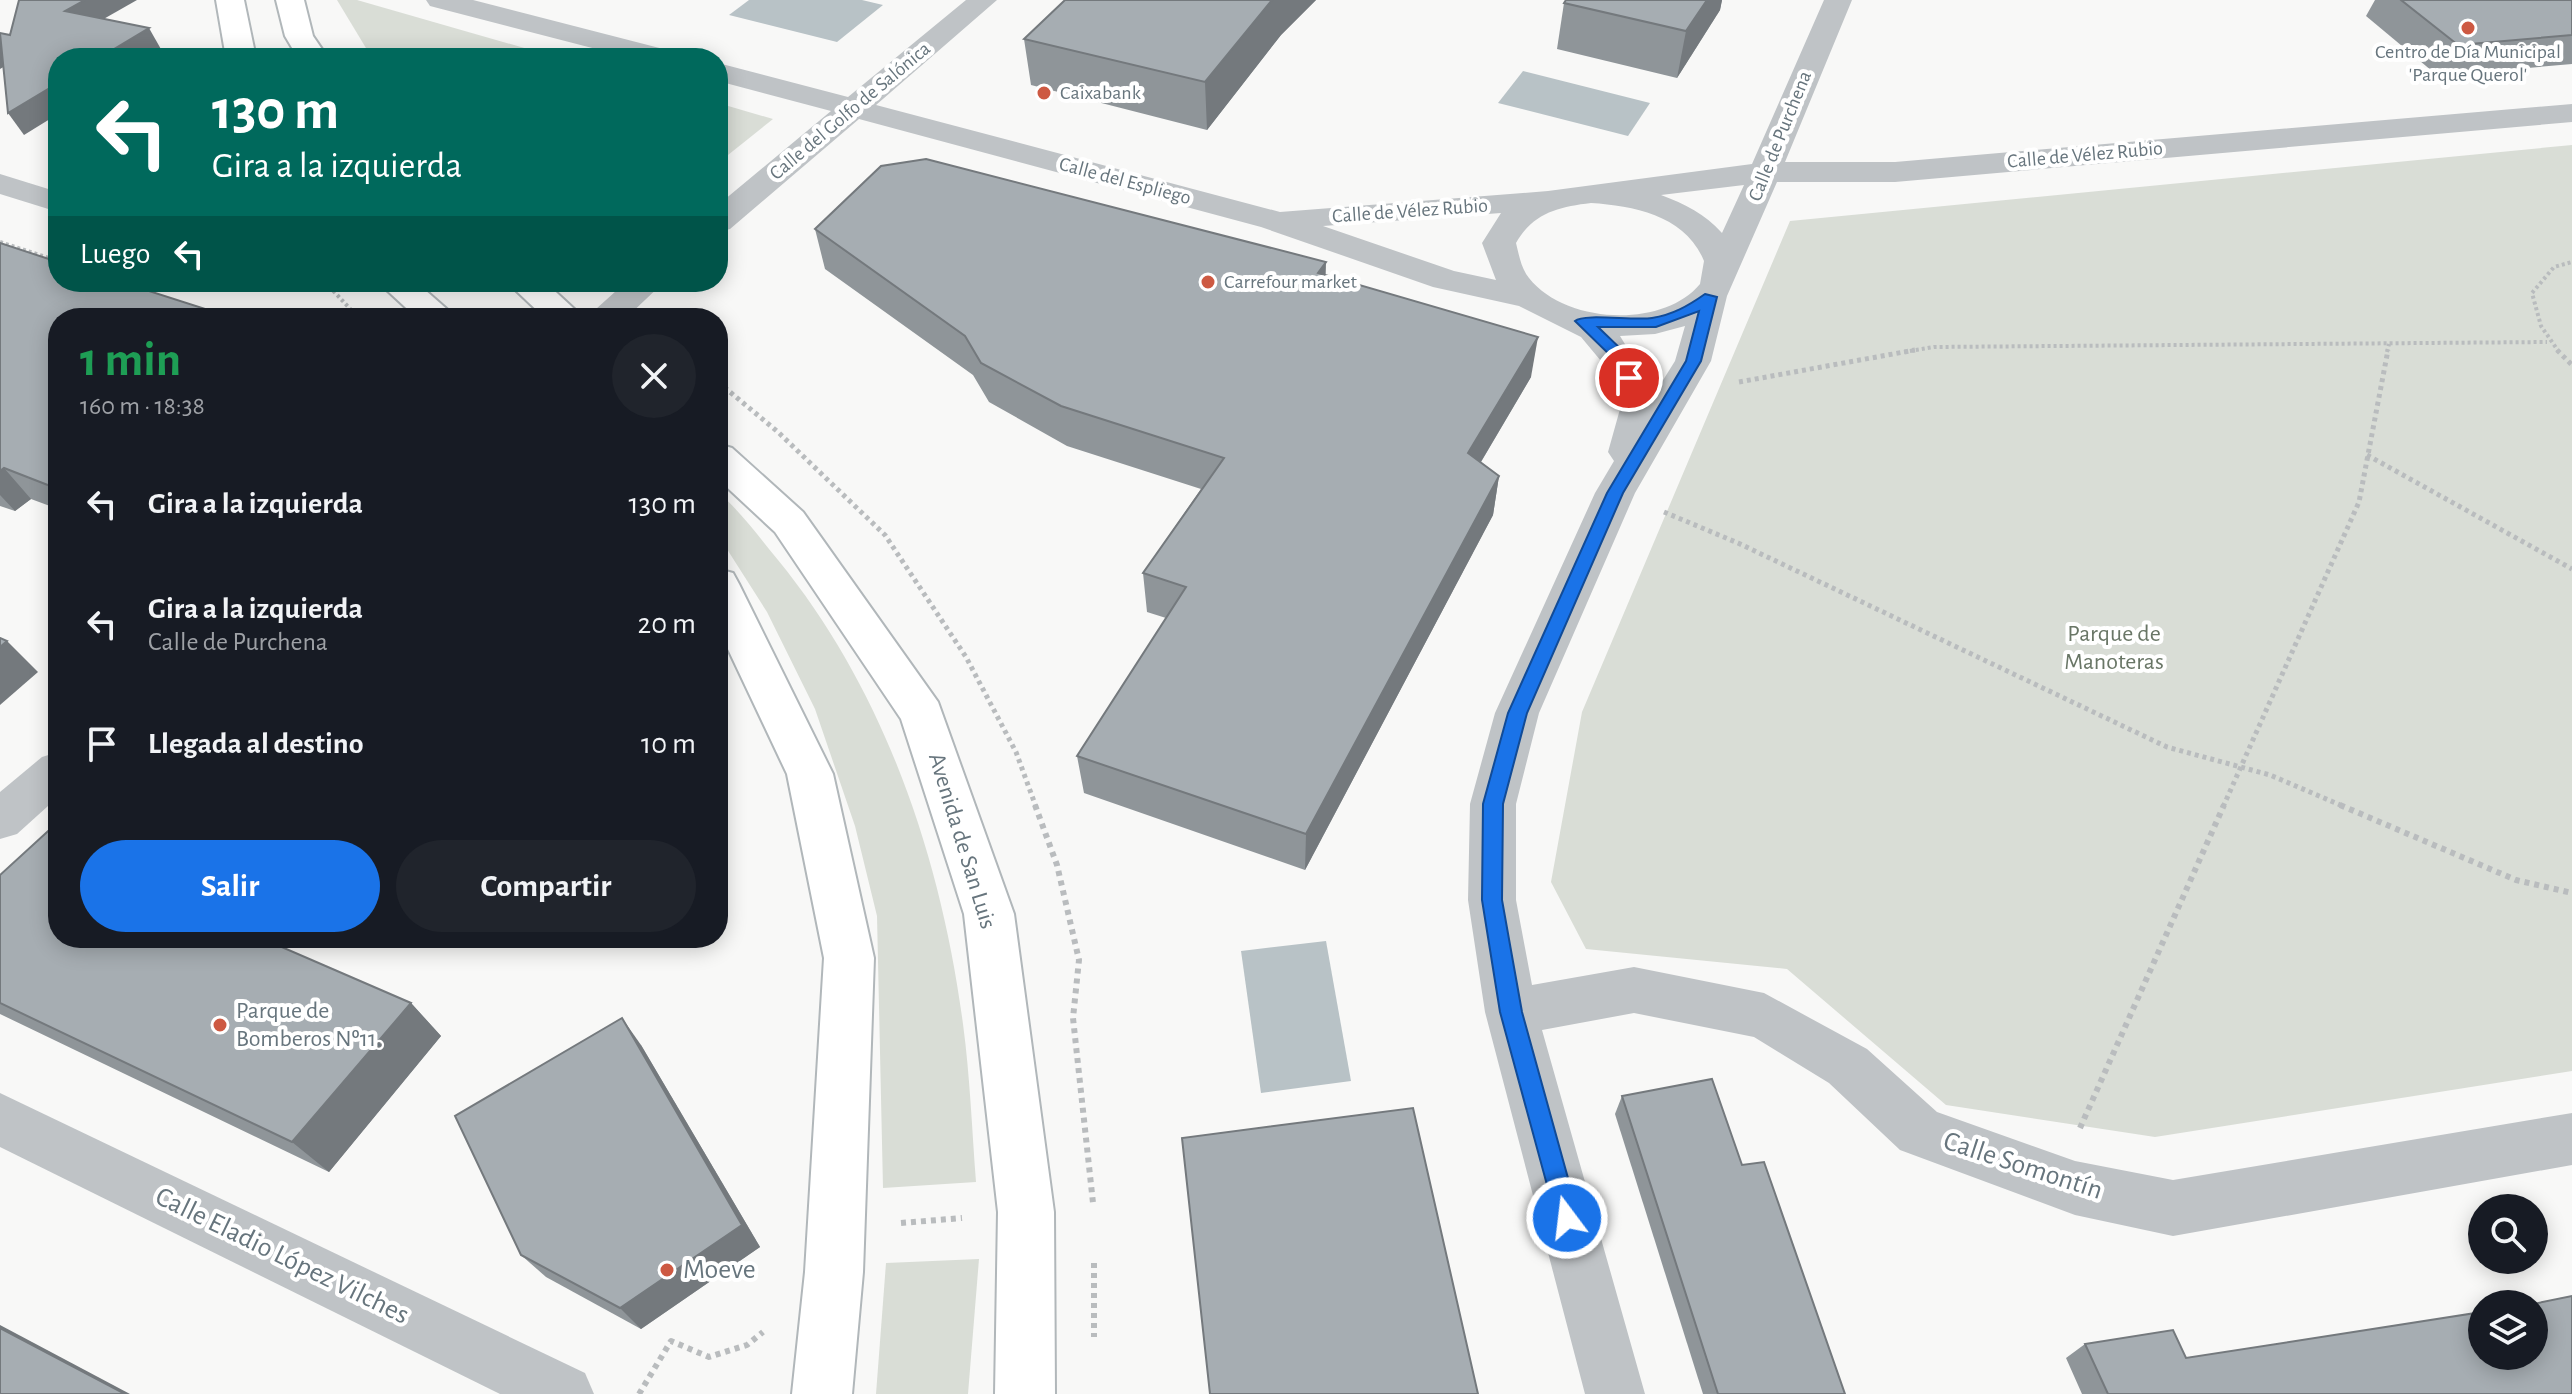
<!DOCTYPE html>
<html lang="es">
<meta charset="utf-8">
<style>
:root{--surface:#171b24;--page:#20242c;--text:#f1f3f6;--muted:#9ea1a6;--accent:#1a73e8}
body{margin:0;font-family:"Alegreya Sans",sans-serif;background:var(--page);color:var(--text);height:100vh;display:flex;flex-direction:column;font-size:30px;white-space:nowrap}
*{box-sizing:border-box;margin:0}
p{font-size:26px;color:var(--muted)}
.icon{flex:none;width:44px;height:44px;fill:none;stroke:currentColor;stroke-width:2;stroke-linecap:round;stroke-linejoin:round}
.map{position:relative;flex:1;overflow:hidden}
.drawer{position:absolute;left:48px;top:308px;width:680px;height:640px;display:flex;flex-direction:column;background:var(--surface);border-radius:32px;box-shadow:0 4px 20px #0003}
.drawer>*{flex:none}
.banner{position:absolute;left:48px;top:48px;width:680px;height:244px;border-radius:32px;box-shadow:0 4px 20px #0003;background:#00695c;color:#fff;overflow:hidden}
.fabs{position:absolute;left:2468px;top:1194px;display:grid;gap:16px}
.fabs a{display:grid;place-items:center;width:80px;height:80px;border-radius:50%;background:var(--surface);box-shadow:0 4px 20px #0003;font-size:40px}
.pin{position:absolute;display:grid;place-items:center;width:68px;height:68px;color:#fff;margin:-34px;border:4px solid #fff;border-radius:50%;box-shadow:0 2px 8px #0007}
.me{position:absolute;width:88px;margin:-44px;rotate:345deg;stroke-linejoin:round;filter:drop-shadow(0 0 6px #0008)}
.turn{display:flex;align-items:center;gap:28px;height:168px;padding:0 32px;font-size:36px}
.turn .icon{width:104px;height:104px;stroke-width:2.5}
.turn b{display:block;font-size:56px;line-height:68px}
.then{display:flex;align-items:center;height:76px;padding:0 32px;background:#0003;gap:16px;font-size:30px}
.round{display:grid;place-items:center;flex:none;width:84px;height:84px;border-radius:42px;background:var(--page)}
.headline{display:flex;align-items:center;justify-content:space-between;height:136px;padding:0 32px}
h1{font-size:48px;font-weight:700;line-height:60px;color:#1e9e55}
.button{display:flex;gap:16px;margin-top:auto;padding:16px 32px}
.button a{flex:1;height:92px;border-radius:48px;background:var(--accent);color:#fff;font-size:32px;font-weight:700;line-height:92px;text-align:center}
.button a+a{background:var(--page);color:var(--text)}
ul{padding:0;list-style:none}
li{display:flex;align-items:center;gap:24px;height:120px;padding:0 32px}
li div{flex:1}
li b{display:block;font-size:30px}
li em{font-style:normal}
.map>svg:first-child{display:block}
.green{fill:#d9ddd6}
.water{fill:#b8c2c6}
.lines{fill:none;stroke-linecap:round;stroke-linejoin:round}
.secondary-casing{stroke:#b1b7ba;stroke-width:4}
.path-far2{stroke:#b9bcbe;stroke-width:4;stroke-dasharray:3 3;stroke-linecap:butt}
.path-far1{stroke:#b9bcbe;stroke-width:5;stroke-dasharray:4 4;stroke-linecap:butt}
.path{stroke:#b9bcbe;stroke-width:6;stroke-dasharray:5 5;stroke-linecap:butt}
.street{fill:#bfc3c6;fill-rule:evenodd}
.secondary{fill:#fff;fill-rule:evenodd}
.wall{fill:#8f9599}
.shaded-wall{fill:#74797d}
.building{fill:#a6adb2;stroke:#74797d;stroke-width:2}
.route{fill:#1a73e8;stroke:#114b97;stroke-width:2}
.poi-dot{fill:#cd5942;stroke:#fff;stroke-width:3}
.labels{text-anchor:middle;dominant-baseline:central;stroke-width:8;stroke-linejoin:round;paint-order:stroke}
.far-poi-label{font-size:20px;fill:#67757d;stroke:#fff;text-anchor:start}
.far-street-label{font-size:20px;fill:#67757d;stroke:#fff}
.park-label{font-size:24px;fill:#697666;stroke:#fff}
.street-label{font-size:24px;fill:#67757d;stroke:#fff}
.poi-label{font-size:24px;fill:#67757d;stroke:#fff;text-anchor:start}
.near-street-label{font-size:28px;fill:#67757d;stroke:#fff}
.near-poi-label{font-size:28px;fill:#67757d;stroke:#fff;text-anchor:start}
</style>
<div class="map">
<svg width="2572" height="1394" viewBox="0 0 2572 1394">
<rect width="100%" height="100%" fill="#f8f8f7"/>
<g class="green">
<polygon points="337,0 357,0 559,58 372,58"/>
<polygon points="718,103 773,119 718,163"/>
<polygon points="2572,145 2572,1071 2155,1137 1946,1105 1787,969 1586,949 1551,882 1582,712 1790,221"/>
<path d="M718,492C741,512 759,537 778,560C885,691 941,858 963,1024C970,1076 972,1130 976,1182L883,1188L877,916L855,826L815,709L767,612L718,535Z"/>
<polygon points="979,1259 968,1394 876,1394 886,1263"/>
</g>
<g class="water">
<polygon points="749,0 862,0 883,5 837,42 729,15"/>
<polygon points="1523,71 1650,103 1628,136 1498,103"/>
<polygon points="1326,941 1351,1081 1261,1093 1241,951"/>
</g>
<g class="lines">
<g class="secondary-casing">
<g id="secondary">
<polygon points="216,0 244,0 256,58 226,58"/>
<polygon points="276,0 304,0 313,36 328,58 298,58 285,36"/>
<polygon points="378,282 416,282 457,318 417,318"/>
<polygon points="507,282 545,282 584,318 545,318"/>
<polygon points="718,444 732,448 803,512 938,702 1014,914 1054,1212 1055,1394 995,1394 998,1212 964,914 901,719 775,532 718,479"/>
<polygon points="718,569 733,573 739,584 833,774 874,958 863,1272 852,1394 792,1394 805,1272 824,958 787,774 718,628"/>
</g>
</g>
<g class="path-far2">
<polyline points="0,242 58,261"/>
<polyline points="122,282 154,293"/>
<polyline points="325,282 354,313"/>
<polyline points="217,313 231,318"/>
<polyline points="1904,352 1934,347 2547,342"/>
<polyline points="2387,352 2389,344"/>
<polyline points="2559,352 2541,326 2532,293 2554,267 2572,262"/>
</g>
<g class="path-far1">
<polyline points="2557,350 2572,365"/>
<polyline points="718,382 778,432 885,535 966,657 1016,752 1036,807"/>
<polyline points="1739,382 1915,350"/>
<polyline points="2367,455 2572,569"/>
<polyline points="1664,512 1738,543 2167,747 2270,775 2345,807"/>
<polyline points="2223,807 2359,502 2388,350"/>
</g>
<g class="path">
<polyline points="1035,805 1057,865 1079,960 1073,1018 1093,1203"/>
<polyline points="2340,805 2516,880 2572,893"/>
<polyline points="2080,1128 2224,805"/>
<polyline points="901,1223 962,1218"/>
<polyline points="1094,1263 1094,1337"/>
<polyline points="639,1394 671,1341 709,1357 747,1345 763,1332"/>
</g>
<g class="street">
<polygon points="426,0 473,0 675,52 680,58 631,58 430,6"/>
<path d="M966,0H997L876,105L1280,212L1548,191L1752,164L1824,0H1852L1785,162H1895L2572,104V122L1895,182H1777L1727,296L1711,361L1635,493L1539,713L1516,804V900L1532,985L1634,967L1764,993L1867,1049L1937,1112L2075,1161L2173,1180L2572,1113V1165L2173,1236L2075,1215L1900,1150L1829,1083L1754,1037L1634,1013L1542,1030L1645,1394H1585L1485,1012L1468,900L1470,804L1495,713L1595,493L1614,461L1608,452L1622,402L1601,361L1581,337L1519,306L1433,287L1261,227L859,119L730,229L718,232V205L831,111L718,81V63L848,97ZM1744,185L1722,233C1705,214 1685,204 1661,195ZM1591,203C1635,206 1686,216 1704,261L1700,284C1663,329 1565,324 1529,278C1521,268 1519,255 1516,243C1533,213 1558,207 1591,203ZM1501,213L1482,243L1496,280L1454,271L1323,226ZM1685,326L1675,361L1655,393L1620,336L1655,334Z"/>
<polygon points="0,174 58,192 58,212 0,194"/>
<polygon points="626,282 664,282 626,318 586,318"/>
<polygon points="58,752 58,797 17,834 0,839 0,792 42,757"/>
<polygon points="0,1093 585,1373 594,1394 500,1394 0,1147"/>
</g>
<use href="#secondary" class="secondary"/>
</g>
<g class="wall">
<polygon points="1065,0 1316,0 1281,35 1207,130 1031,85 1024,39"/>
<polygon points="1566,0 1722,0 1720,10 1677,78 1557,49 1564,3"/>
<polygon points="2375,0 2572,0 2572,64 2438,76 2366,16"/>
<polygon points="815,229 1325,275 1531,377 1481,462 1499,476 1493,515 1305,870 1084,793 1077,756 1166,618 1147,612 1143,573 1201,489 1067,446 989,402 973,375 825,269"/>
<polygon points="0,243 58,318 58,509 31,499 15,511 0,506"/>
<polygon points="0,875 58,938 411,1003 441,1036 329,1172 0,1014"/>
<polygon points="641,1045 760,1247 641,1329 546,1277 521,1255"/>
<polygon points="1622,1096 1742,1165 1845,1394 1703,1394 1615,1114"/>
<polygon points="2085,1344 2186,1358 2572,1394 2082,1394 2066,1358"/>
</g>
<g class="shaded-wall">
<polygon points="85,0 137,0 79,33 65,11"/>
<polygon points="1272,0 1316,0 1281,35 1207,130 1205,82"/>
<polygon points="1707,0 1722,0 1720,10 1677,78 1686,31"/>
<polygon points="149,28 162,51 150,58 99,58"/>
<polygon points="0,38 15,60 0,69"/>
<polygon points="58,83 58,114 24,135 8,113"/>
<polygon points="1326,262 1325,301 1318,273"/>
<polygon points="1538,337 1531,377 1463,492 1468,453"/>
<polygon points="4,468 31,499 15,511 0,495 0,471"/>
<polygon points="1499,476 1493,515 1305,870 1306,834"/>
<polygon points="7,641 38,672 0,705 0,647"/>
<polygon points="411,1003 441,1036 329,1172 292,1142"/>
<polygon points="622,1018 641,1045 760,1247 641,1329 620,1308"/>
<polygon points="0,1325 130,1394 125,1394 0,1328"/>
</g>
<g class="building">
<polygon points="19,0 85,0 65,11 149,28 99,58 58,58 58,83 8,113 0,33 10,35"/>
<polygon points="1065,0 1272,0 1205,82 1024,39"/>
<polygon points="1566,0 1707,0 1686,31 1564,3"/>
<polygon points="2401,0 2572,0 2572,35 2458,45"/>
<polygon points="926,159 1326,262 1318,273 1538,337 1468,453 1499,476 1306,834 1077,756 1186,587 1143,573 1224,458 1061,406 981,363 965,336 815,229 881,166"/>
<polygon points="0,243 58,262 58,282 121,282 221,314 215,318 58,318 58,489 4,468 0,471"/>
<polygon points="0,638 7,641 0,647"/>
<polygon points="58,822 58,938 261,938 411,1003 292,1142 0,1003 0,875"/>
<polygon points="622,1018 742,1225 620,1308 521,1255 455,1116"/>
<polygon points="1712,1079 1742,1165 1764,1162 1845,1394 1718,1394 1622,1096"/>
<polygon points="1413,1108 1478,1394 1210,1394 1182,1138"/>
<polygon points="2572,1296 2572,1394 2108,1394 2085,1344 2173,1330 2186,1358 2482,1312 2482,1356 2534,1356 2533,1304"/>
<polygon points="0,1328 125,1394 0,1394"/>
</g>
<path class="route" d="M1705,294L1717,297L1701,361L1623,493L1527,713L1503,804L1502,900L1522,1012L1579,1218L1575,1226L1567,1229L1559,1226L1556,1218L1500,1012L1482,900L1483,804L1508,713L1607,493L1686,361L1699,311L1656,327H1598L1623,351L1637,378L1629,383L1624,381L1612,357L1575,321C1584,313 1634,321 1652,318C1672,315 1688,306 1705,294Z"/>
<g class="poi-dot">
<circle cx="2468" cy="28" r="8"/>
<circle cx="1044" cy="93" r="8"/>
<circle cx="1208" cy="282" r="8"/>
<circle cx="220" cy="1025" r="8"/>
<circle cx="667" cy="1270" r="8"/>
</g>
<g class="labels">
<g class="far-poi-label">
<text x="2468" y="52" text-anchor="middle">Centro de Día Municipal<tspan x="2468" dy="23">'Parque Querol'</tspan></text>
<text x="1060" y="93">Caixabank</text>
<text x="1224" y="282">Carrefour market</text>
</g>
<g class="far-street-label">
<text transform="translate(850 111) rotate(-40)">Calle del Golfo de Salónica</text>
<text transform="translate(1780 136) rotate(-68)">Calle de Purchena</text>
<text transform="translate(2085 155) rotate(-5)">Calle de Vélez Rubio</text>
<text transform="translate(1125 181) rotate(15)">Calle del Espliego</text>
<text transform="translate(1410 211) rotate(-4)">Calle de Vélez Rubio</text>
</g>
<g class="park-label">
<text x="2114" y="634">Parque de<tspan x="2114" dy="28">Manoteras</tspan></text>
</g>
<g class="street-label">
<text transform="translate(962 841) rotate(73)">Avenida de San Luis</text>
</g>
<g class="poi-label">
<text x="236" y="1011">Parque de<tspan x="236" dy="28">Bomberos Nº11.</tspan></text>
</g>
<g class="near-street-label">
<text transform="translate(2023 1166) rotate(18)">Calle Somontín</text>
<text transform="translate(282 1256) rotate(26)">Calle Eladio López Vilches</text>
</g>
<g class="near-poi-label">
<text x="683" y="1270">Moeve</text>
</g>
</g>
</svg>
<div class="fabs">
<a><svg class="icon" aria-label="search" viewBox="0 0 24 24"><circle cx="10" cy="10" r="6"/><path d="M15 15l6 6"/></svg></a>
<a><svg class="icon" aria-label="layers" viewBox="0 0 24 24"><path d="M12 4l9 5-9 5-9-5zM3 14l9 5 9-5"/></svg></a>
</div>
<div class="pin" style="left:1629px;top:378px;background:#d93025"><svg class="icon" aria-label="arrive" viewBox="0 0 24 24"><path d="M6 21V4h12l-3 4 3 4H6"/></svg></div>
<svg class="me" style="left:1567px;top:1218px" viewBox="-20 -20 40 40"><circle r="17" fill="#1a73e8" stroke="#fff" stroke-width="3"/><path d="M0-11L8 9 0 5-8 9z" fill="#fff"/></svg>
<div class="banner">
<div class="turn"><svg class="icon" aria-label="left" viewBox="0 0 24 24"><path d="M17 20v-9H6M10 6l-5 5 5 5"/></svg><div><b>130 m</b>Gira a la izquierda</div></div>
<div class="then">Luego<svg class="icon" aria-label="left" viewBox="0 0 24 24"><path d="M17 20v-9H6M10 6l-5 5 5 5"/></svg></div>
</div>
<section class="drawer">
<div class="headline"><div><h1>1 min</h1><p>160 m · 18:38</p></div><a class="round"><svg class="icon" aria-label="close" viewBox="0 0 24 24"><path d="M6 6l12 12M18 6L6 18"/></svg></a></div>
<ul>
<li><svg class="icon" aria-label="left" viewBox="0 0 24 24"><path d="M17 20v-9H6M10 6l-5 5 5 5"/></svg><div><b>Gira a la izquierda</b></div><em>130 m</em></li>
<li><svg class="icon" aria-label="left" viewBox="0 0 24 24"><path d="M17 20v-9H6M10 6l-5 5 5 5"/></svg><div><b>Gira a la izquierda</b><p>Calle de Purchena</p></div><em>20 m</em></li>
<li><svg class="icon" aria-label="arrive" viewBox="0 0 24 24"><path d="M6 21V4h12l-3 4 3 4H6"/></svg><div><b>Llegada al destino</b></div><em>10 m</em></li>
</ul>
<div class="button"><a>Salir</a><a>Compartir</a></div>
</section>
</div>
